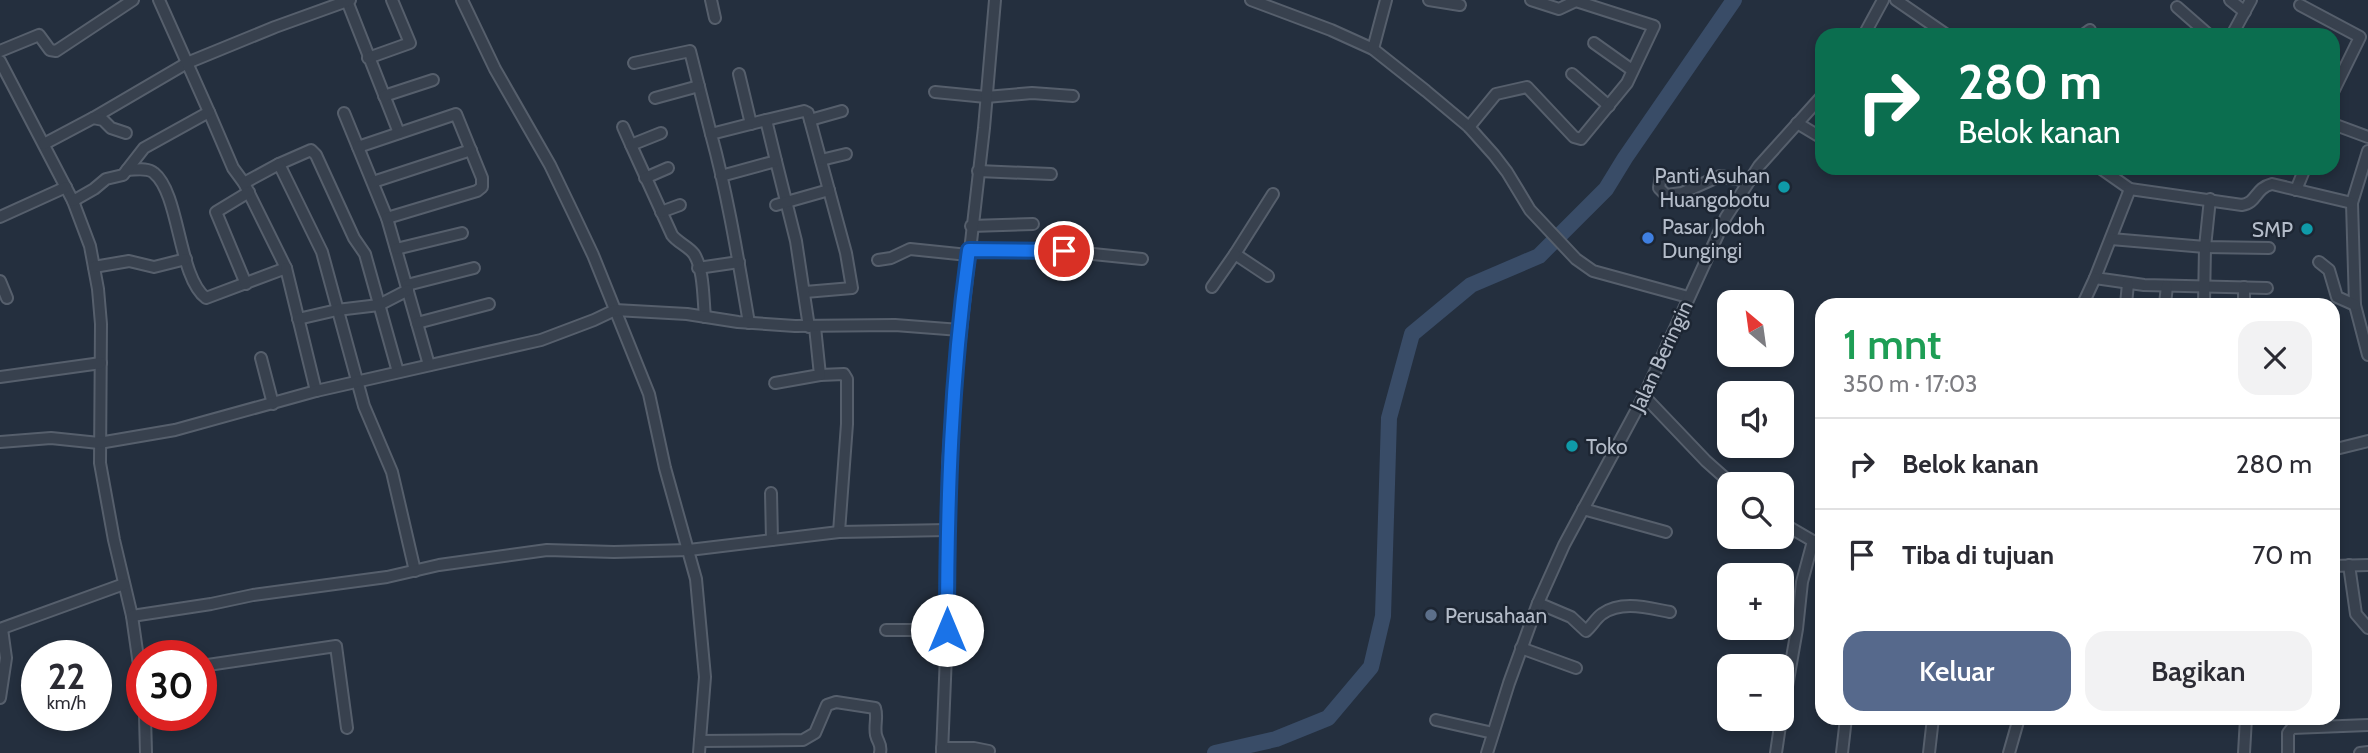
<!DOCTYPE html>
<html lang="id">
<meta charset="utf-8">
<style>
:root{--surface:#fff;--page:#f2f2f3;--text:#2b2b33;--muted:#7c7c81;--line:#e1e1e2;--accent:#56698c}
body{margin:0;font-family:Cabin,sans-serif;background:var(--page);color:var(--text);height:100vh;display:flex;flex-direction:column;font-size:26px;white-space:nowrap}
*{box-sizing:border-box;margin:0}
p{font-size:23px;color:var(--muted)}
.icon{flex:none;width:38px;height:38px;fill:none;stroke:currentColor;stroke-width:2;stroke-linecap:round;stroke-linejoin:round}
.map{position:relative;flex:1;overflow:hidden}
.details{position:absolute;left:1815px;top:298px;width:525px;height:427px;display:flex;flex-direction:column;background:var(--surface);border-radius:21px;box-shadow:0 4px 10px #0003}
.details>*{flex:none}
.banner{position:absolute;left:1815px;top:28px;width:525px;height:147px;border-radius:21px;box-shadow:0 4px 10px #0003;background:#0b6e4f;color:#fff;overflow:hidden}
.needle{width:46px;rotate:331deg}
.controls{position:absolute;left:1717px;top:290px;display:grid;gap:14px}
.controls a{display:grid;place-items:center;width:77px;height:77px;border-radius:14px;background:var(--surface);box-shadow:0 4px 10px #0003;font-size:35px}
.speed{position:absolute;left:21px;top:640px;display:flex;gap:14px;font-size:35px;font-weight:700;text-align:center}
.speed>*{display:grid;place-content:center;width:91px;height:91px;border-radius:50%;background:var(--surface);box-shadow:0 4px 10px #0003;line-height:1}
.speed small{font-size:18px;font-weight:400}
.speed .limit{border:10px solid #d22;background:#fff;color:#111}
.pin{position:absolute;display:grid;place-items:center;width:60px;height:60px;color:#fff;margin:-30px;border:4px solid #fff;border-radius:50%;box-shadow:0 2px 7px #0007}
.me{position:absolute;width:77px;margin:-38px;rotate:0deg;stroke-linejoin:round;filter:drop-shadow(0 0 5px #0008)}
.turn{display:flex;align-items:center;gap:24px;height:147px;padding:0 28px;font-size:32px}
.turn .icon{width:91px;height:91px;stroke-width:2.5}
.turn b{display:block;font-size:49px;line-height:60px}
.round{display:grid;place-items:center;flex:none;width:74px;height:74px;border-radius:21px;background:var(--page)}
.headline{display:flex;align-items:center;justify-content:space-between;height:119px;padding:0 28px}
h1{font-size:42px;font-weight:600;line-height:52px;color:#1e9e55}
.action{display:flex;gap:14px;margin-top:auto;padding:14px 28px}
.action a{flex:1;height:80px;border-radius:21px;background:var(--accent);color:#fff;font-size:28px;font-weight:600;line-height:80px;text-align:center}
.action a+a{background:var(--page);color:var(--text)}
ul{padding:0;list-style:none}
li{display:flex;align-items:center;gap:21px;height:91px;padding:0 28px;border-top:2px solid var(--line)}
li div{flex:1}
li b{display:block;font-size:26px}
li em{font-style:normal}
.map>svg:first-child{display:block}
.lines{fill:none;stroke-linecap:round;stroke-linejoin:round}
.river{stroke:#394c67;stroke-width:16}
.minor-casing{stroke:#565f6c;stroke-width:14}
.minor{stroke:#38414e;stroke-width:10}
.route-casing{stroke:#114b97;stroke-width:18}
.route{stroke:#1a73e8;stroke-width:12}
.culture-dot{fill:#0f9aa8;stroke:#1d2633;stroke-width:2.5}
.shop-dot{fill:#3f7fe0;stroke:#1d2633;stroke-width:2.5}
.service-dot{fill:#5c6f8a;stroke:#1d2633;stroke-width:2.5}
.labels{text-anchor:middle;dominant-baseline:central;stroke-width:5;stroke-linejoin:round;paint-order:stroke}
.poi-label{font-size:21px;fill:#b4bcc9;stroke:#1d2633;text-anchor:start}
.street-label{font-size:21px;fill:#b4bcc9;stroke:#1d2633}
</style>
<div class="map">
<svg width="2368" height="753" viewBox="0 0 2368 753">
<rect width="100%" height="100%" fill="#242f3e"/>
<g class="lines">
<polyline class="river" points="1215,753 1276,739 1328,718 1371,667 1383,616 1389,418 1412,334 1471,285 1539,256 1606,189 1625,158 1734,0"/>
<g class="minor-casing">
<g id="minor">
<polyline points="462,0 495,69 550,165 575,217 593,255 649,394 665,468 696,579 705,677 699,753"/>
<polyline points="711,0 715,18"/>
<polyline points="1251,0 1331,30 1373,49 1426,91 1469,127 1494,155 1507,172 1530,210 1576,259 1593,271 1688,297"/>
<polyline points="1429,0 1460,5"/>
<polyline points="1896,0 1947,35"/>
<polyline points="2230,0 2245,12"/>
<polyline points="347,1 399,133"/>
<polyline points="2300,5 2360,37 2333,92"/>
<polyline points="2177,7 2209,35"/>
<polyline points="1864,35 1883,0"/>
<polyline points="2083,35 2090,30"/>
<polyline points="2232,35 2251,0"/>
<polyline points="1594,43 1632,70"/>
<polyline points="1373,49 1386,0"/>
<polyline points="0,51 39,35 50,50 56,51 133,0"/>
<polyline points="368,58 410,43 392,0"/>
<polyline points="0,61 73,201 90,246 98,289 101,324 100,463 114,540 132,616 142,686"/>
<polyline points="634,63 690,51 711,134"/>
<polyline points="739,74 751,124"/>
<polyline points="1572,74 1609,106"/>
<polyline points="935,92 986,97 1032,93 1073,96"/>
<polyline points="384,96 433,80"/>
<polyline points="655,98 699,86"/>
<polyline points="344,113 387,218 429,365"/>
<polyline points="93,118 187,63 275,27 350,0"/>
<polyline points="766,120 804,111 808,113 846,253 852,288 805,292"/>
<polyline points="810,120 842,111"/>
<polyline points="1797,123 1822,138"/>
<polyline points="2333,124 2368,137"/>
<polyline points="623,127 631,145"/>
<polyline points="1469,127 1496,94 1527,87 1574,137 1581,139 1627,83 1654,26 1576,1 1559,9 1531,0"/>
<path d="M661,133L631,145L672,235C678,243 688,246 694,254C704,270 703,298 705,317"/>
<polyline points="44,144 93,118 103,120 111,128 126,133"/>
<polyline points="358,147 456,114 482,178 482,187 477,191 387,218"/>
<polyline points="2368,151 2352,203 2355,305 2368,355"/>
<polyline points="821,160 846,154"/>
<polyline points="776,161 796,241 809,327"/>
<polyline points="279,164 311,150 316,155 354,238 365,254 398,372"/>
<path d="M2100,168L2130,189L2242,205C2257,203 2255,188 2272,184L2352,203"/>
<path d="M127,170C136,170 147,167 154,173C180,194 178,277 206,298L286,268L244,183L233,168L209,112"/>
<polyline points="978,171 1051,174"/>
<polyline points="1661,175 1659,188 1666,195 1682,193 1720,176 1748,181"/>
<path d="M721,176L776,161L766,120L711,134C728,196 738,259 749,323"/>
<polyline points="645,178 668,168"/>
<polyline points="373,182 471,150"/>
<polyline points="244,183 279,164 322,252 364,406 392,472 415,571"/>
<polyline points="2130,189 2095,278 2144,285 2267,288"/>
<polyline points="2296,190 2305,168"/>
<polyline points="73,201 94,189 106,179 123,175 144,148 209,112 159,0"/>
<polyline points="776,205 829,190"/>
<polyline points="661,212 680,205"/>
<polyline points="0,217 66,187"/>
<polyline points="971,226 1033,224"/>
<polyline points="2111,239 2205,247 2269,248"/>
<polyline points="396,249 462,233"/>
<polyline points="969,250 1044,249 1142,259"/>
<polyline points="878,260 891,258 910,249 968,255"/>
<polyline points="2319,262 2329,270 2337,297 2355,305"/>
<polyline points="94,267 129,261 154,267 186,259"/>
<polyline points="286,268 316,391"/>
<polyline points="698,268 739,262"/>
<polyline points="1268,276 1235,254 1273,194"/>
<polyline points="0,281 7,298"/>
<polyline points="246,284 216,212 249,192"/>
<polyline points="407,285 474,268"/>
<polyline points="1212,287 1235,254"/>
<polyline points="2083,304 2095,278"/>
<polyline points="2126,304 2128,284"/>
<polyline points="2165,304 2167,286"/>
<polyline points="2204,304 2205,247 2210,199"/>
<polyline points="2244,304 2244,287"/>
<polyline points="298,319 337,310 379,305 408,290"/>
<polyline points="417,323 489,304"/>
<polyline points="261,358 273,404"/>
<polyline points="820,375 844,374 847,379 847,424 839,532"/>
<polyline points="0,377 101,363"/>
<polyline points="775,383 820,375 815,327"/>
<polyline points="1644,396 1706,461 1733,485"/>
<polyline points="0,442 51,438 99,443 175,430 316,391 541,340 594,320 615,310 687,314 738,322 795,326 895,325 960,330"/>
<polyline points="2340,448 2368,441"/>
<polyline points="771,493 772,540"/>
<polyline points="1583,509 1666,532"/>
<polyline points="1782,523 1813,541 1822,543"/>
<polyline points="2349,565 2356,614 2368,628"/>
<polyline points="2333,566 2368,565"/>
<path d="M1538,603L1571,617L1586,631C1592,626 1596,618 1602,614C1622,600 1648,608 1670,612"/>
<polyline points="132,616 211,604 253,595 387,577 439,565 547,550 614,552 689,550 839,532 948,530"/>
<polyline points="0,629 124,584"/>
<polyline points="886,630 947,630"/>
<polyline points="1521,648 1576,668"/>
<polyline points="201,666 336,646 347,728"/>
<polyline points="0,698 6,658 2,629"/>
<polyline points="1782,715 1797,629 1802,582 1813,541"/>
<polyline points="145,716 146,753"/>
<polyline points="1436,720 1493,733"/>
<path d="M700,741L803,740L815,733L827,705L836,702L875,708C878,717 874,725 876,735C878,743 882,744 880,753"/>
<polyline points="942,748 974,748 989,751"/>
<polyline points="942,753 947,630 948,466 952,409 984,128 995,0"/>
<polyline points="1487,753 1509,683 1538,603 1564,545 1644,396 1726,217 1759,166 1822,96"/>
<polyline points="1776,753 1781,719"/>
<polyline points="1842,753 1846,718"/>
<polyline points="1929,753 1933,718"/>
<polyline points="2009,753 2019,718"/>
<polyline points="2244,753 2246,718"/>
<polyline points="2288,753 2288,733 2292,728 2368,725"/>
<polyline points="2360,753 2368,752"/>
</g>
</g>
<use href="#minor" class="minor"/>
</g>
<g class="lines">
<g class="route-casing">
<path id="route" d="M947,630C947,502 951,377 969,250L1064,251"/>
</g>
<use href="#route" class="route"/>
</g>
<g class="culture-dot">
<circle cx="1784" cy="187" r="7"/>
<circle cx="2307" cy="229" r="7"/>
<circle cx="1572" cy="446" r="7"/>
</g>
<circle class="shop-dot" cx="1648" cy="238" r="7"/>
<circle class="service-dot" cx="1431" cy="615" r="7"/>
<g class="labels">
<g class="poi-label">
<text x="1770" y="175" text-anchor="end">Panti Asuhan<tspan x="1770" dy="24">Huangobotu</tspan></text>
<text x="1662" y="226">Pasar Jodoh<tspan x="1662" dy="24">Dungingi</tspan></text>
<text x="2293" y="229" text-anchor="end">SMP</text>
<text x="1586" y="446">Toko</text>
<text x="1445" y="615">Perusahaan</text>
</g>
<g class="street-label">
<text transform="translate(1661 356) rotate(-65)">Jalan Beringin</text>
</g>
</g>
</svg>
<div class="controls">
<a><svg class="needle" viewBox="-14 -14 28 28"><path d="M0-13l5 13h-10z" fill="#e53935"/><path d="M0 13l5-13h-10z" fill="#7c7c81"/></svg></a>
<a><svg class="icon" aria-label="sound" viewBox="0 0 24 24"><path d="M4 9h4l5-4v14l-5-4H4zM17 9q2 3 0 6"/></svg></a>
<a><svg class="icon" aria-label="search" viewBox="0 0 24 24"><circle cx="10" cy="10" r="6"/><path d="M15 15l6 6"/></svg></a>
<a>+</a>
<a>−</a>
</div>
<div class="speed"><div>22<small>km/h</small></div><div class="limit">30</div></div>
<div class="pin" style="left:1064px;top:251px;background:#d93025"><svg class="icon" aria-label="arrive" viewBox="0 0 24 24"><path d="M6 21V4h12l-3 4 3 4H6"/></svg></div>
<svg class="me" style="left:947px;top:630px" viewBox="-20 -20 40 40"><circle r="19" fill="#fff"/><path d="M0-13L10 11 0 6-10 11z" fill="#1a73e8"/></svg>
<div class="banner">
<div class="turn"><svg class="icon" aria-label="right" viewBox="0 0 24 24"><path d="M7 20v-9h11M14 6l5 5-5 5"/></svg><div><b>280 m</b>Belok kanan</div></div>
</div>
<section class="details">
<div class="headline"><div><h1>1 mnt</h1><p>350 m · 17:03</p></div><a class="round"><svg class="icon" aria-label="close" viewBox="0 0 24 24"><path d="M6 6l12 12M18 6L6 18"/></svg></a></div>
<ul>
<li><svg class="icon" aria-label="right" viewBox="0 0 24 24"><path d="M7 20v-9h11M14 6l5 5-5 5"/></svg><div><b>Belok kanan</b></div><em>280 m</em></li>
<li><svg class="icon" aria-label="arrive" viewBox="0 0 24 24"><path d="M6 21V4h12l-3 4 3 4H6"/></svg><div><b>Tiba di tujuan</b></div><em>70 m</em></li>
</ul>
<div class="action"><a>Keluar</a><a>Bagikan</a></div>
</section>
</div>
